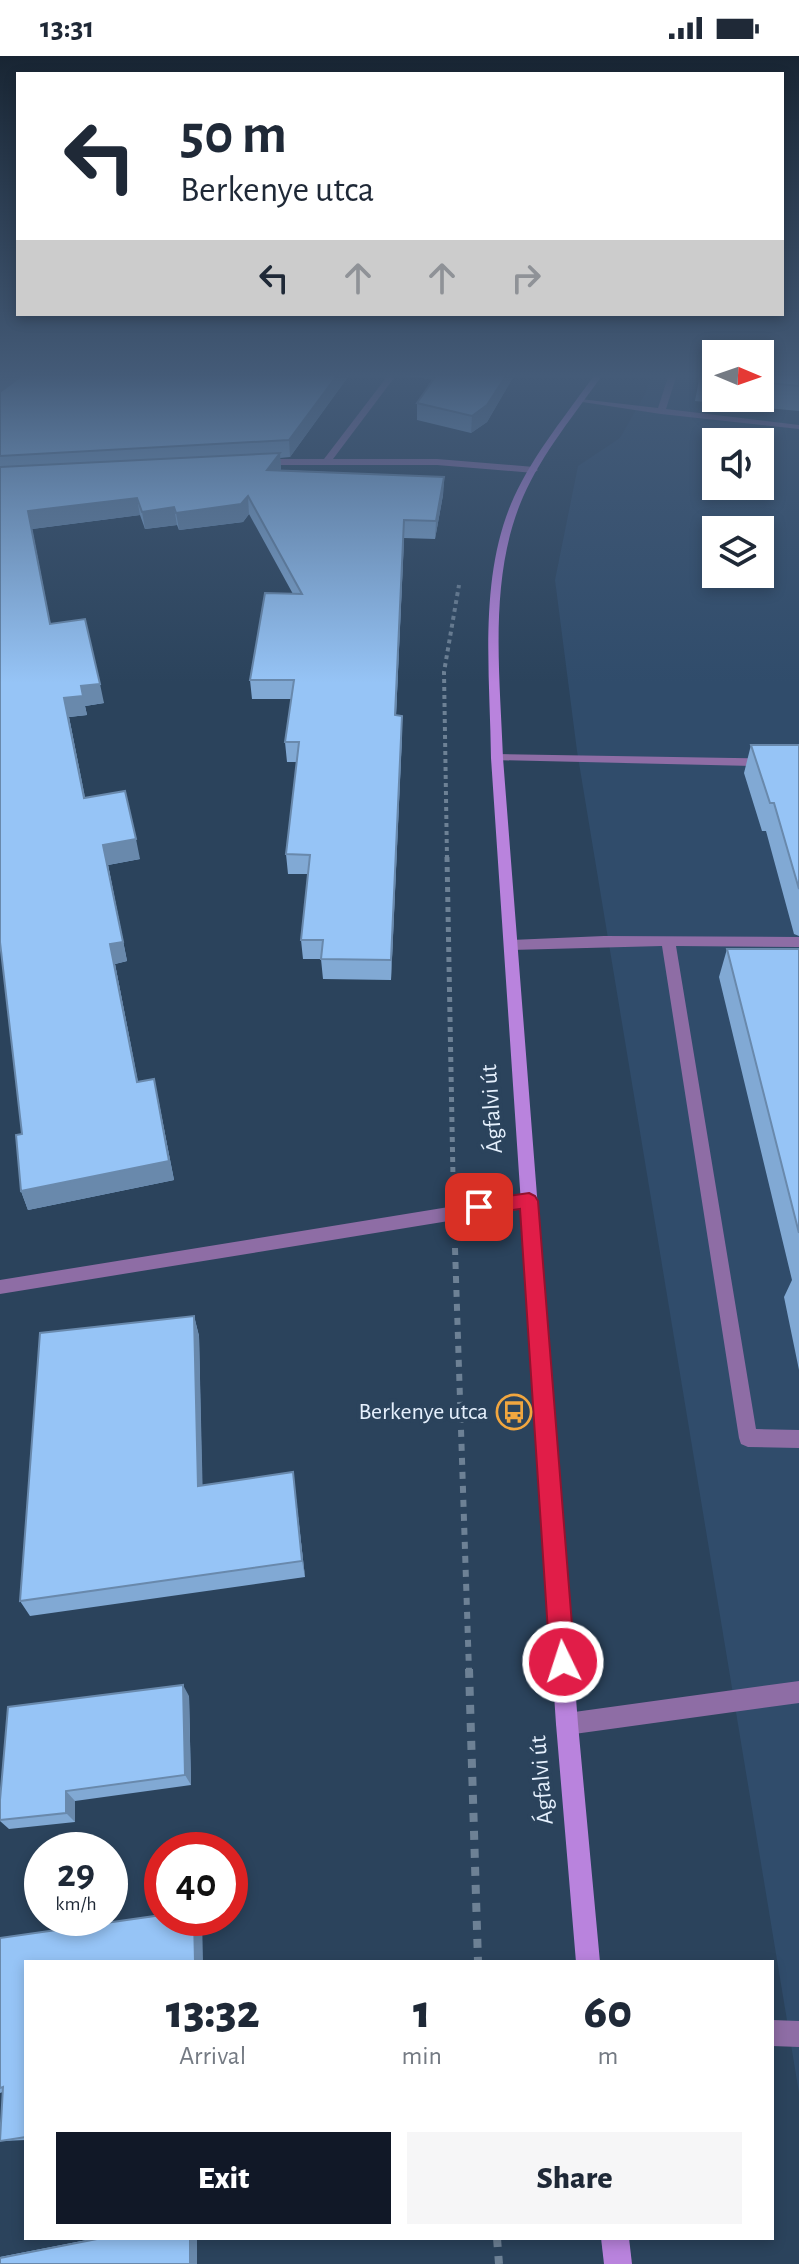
<!DOCTYPE html>
<meta charset="utf-8">
<style>
:root{--surface:#fff;--page:#f6f6f7;--text:#1f2937;--muted:#747a83;--accent:#111827}
body{margin:0;font-family:"Alegreya Sans",sans-serif;background:var(--page);color:var(--text);height:100vh;display:flex;flex-direction:column;font-size:30px;white-space:nowrap}
*{box-sizing:border-box;margin:0}
p{font-size:26px;color:var(--muted)}
.icon{flex:none;width:44px;height:44px;fill:none;stroke:currentColor;stroke-width:2;stroke-linecap:round;stroke-linejoin:round}
.map{position:relative;flex:1;overflow:hidden}
.panel{position:absolute;left:24px;top:1904px;width:750px;height:280px;display:flex;flex-direction:column;background:var(--surface);border-radius:0px;box-shadow:0 4px 12px #0003}
.panel>*{flex:none}
.top-card{position:absolute;left:16px;top:16px;width:768px;height:244px;border-radius:0px;box-shadow:0 4px 12px #0003;background:#fff;color:var(--text);overflow:hidden}
.needle{width:52px;rotate:92deg}
.controls{position:absolute;left:702px;top:284px;display:grid;gap:16px}
.controls a{display:grid;place-items:center;width:72px;height:72px;border-radius:0px;background:var(--surface);box-shadow:0 4px 12px #0003;font-size:40px}
.speed{position:absolute;left:24px;top:1776px;display:flex;gap:16px;font-size:40px;font-weight:700;text-align:center}
.speed>*{display:grid;place-content:center;width:104px;height:104px;border-radius:50%;background:var(--surface);box-shadow:0 4px 12px #0003;line-height:1}
.speed small{font-size:20px;font-weight:400}
.speed .limit{border:12px solid #d22;background:#fff;color:#111}
.pin{position:absolute;display:grid;place-items:center;width:68px;height:68px;color:#fff;margin:-34px;border-radius:16px;box-shadow:0 4px 12px #0006}
.me{position:absolute;width:88px;margin:-44px;rotate:356deg;stroke-linejoin:round;filter:drop-shadow(0 0 6px #0008)}
.turn{display:flex;align-items:center;gap:28px;height:168px;padding:0 32px;font-size:36px}
.turn .icon{width:104px;height:104px;stroke-width:2.5}
.turn b{display:block;font-size:56px;line-height:68px}
.lanes{display:flex;align-items:center;height:76px;padding:0 32px;background:#0003;justify-content:center;gap:40px;direction:ltr}
.lanes .off{opacity:.35}
.eta{display:flex;justify-content:space-evenly;align-items:center;height:136px;text-align:center}
.eta b{font-size:48px;font-weight:800;line-height:56px}
.action{display:flex;gap:16px;margin-top:auto;padding:16px 32px}
.action a{flex:1;height:92px;border-radius:0px;background:var(--accent);color:#fff;font-size:32px;font-weight:800;line-height:92px;text-align:center}
.action a+a{background:var(--page);color:var(--text)}
.status{display:flex;justify-content:space-between;align-items:center;height:56px;padding:0 40px;background:var(--surface);direction:ltr}
.status svg{height:22px;fill:currentColor}
.map>svg:first-child{display:block}
.built{fill:#304c6b;fill-rule:evenodd}
.lines{fill:none;stroke-linecap:round;stroke-linejoin:round}
.path-far3{stroke:#6d8195;stroke-width:4;stroke-dasharray:4 4;stroke-linecap:butt}
.path-far2{stroke:#6d8195;stroke-width:5;stroke-dasharray:5 5;stroke-linecap:butt}
.path-far1{stroke:#6d8195;stroke-width:6;stroke-dasharray:7 7;stroke-linecap:butt}
.path{stroke:#6d8195;stroke-width:8;stroke-dasharray:9 9;stroke-linecap:butt}
.lane{fill:#8e6da5;fill-rule:evenodd}
.street{fill:#8e6da5;fill-rule:evenodd}
.secondary{fill:#b983dd;fill-rule:evenodd}
.wall{fill:#81a9d4}
.shaded-wall{fill:#6989ac}
.building{fill:#96c4f6;stroke:#6989ac;stroke-width:2}
.route{fill:#e11d48;stroke:#92132f;stroke-width:2}
.labels{text-anchor:middle;dominant-baseline:central;stroke-width:8;stroke-linejoin:round;paint-order:stroke}
.street-label{font-size:24px;fill:#e5f0fd;stroke:#2b435c}
.poi-label{font-size:24px;fill:#e5f0fd;stroke:#2b435c;text-anchor:end}
</style>
<div class="status"><b>13:31</b><svg viewBox="0 0 49 12"><path d="M0 12V9h3v3zM5 12V6h3v6zM10 12V3h3v9zM15 12V0h3v12zM26 1h20v11H26zM47 4h2v5h-2z"/></svg></div>
<div class="map">
<svg width="799" height="2208" viewBox="0 0 799 2208">
<rect width="100%" height="100%" fill="#2b435c"/>
<path class="built" d="M652,318H716V342H760L799,318V2037L577,695L555,524L578,410L620,382L645,338ZM716,386H760V430H716ZM716,474H760V518H716Z"/>
<g class="lines">
<polyline class="path-far3" points="447,803 444,616 459,529"/>
<polyline class="path-far2" points="447,801 453,1122"/>
<polyline class="path-far1" points="455,1192 469,1615"/>
<g class="path">
<polyline points="469,1613 478,1906"/>
<polyline points="497,2182 499,2208"/>
</g>
<g class="lane">
<polygon points="669,318 677,318 666,353 799,369 799,373 661,358 576,345 580,343 658,352"/>
<polygon points="497,698 799,703 799,711 493,704 491,702"/>
<polygon points="604,880 799,881 799,891 676,890 756,1373 799,1374 799,1392 748,1391 741,1388 739,1382 662,890 511,894 504,889 511,884"/>
<polygon points="799,1625 799,1647 567,1679 559,1676 556,1668 559,1660 567,1657"/>
<polygon points="772,1964 799,1965 799,1991 772,1990"/>
</g>
<g class="street">
<polygon points="389,318 397,318 333,403 437,403 534,411 538,414 534,417 437,409 260,409 256,406 260,403 324,403"/>
<polygon points="529,1138 535,1140 537,1145 535,1150 529,1152 0,1238 0,1224"/>
</g>
<g class="secondary">
<path d="M595,318H603C575,358 543,396 523,441C488,521 500,618 503,702L578,1668L600,1906H576L556,1668L491,702C490,617 478,520 514,441C535,396 567,358 595,318Z"/>
<polygon points="601,2182 629,2182 632,2208 604,2208"/>
</g>
</g>
<g class="wall">
<polygon points="0,318 350,318 290,401 280,402 281,414 444,421 443,439 435,483 404,482 396,660 402,660 402,679 391,924 323,923 321,903 303,903 301,884 308,818 288,818 286,798 297,706 287,706 285,686 292,643 252,643 250,624 293,538 249,458 243,466 179,474 177,469 145,473 140,459 32,473 50,567 104,647 85,650 87,659 69,661 85,742 140,803 108,809 127,905 115,908 138,1026 158,1042 174,1124 28,1154 21,1135 22,1078 0,886"/>
<polygon points="398,318 515,318 487,366 471,377 417,364 417,347 433,323 399,320"/>
<polygon points="700,318 716,318 716,342 760,342 760,318 799,318 799,355 695,345"/>
<polygon points="751,689 799,689 799,880 794,878 766,775 762,775 744,717"/>
<polygon points="727,893 799,893 799,1314 784,1241 792,1224 719,921"/>
<polygon points="194,1260 199,1280 202,1429 295,1434 305,1521 30,1560 20,1545"/>
<polygon points="189,1640 191,1729 75,1745 75,1766 9,1773 0,1765 0,1744"/>
<polygon points="202,1863 26,1906 26,2084 0,2085 3,2036 0,2037 0,1882"/>
<polygon points="97,2182 197,2182 197,2208 0,2208 0,2201"/>
</g>
<g class="shaded-wall">
<polygon points="6,318 30,318 0,342 0,323"/>
<polygon points="338,318 350,318 290,401 289,384"/>
<polygon points="507,318 515,318 487,366 471,377 472,360"/>
<polygon points="280,397 281,414 267,414"/>
<polygon points="444,421 443,439 435,483 436,465"/>
<polygon points="248,440 249,458 243,466 179,474 176,457"/>
<polygon points="137,442 140,459 32,473 54,586 28,455"/>
<polygon points="174,451 177,469 145,473 142,456"/>
<polygon points="404,464 404,482 395,679 395,659"/>
<polygon points="100,628 104,647 85,650 87,659 69,661 89,761 64,642 81,630"/>
<polygon points="402,660 402,679 391,924 391,904"/>
<polygon points="136,783 140,803 108,809 127,905 115,908 142,1045 110,888 103,789"/>
<polygon points="154,1023 174,1124 28,1154 21,1135"/>
<polygon points="194,1260 199,1280 203,1447 198,1430"/>
<polygon points="293,1416 295,1434 305,1521 302,1505"/>
<polygon points="183,1629 189,1640 191,1729 185,1719"/>
<polygon points="66,1735 75,1745 75,1766 66,1757"/>
<polygon points="194,1862 202,1863 203,1906 195,1906"/>
<rect x="190" y="2182" width="7" height="26"/>
</g>
<g class="building">
<polygon points="24,318 338,318 289,384 0,400 0,336"/>
<polygon points="437,318 507,318 487,349 472,360 417,347"/>
<polygon points="700,318 716,318 716,322 699,320"/>
<polygon points="760,318 799,318 799,330 760,326"/>
<polygon points="280,397 267,414 444,421 436,465 404,464 395,659 402,660 391,904 321,903 323,884 301,884 310,799 286,798 299,686 285,686 294,624 250,624 265,537 302,538 248,440 241,448 176,457 174,451 142,456 137,442 28,455 50,568 85,563 100,628 81,630 83,640 64,642 84,742 125,735 136,783 103,789 123,886 110,888 137,1026 154,1023 169,1105 21,1135 16,1079 22,1078 0,886 0,411"/>
<polygon points="751,689 799,689 799,833 774,747 770,747"/>
<polygon points="727,893 799,893 799,1177"/>
<polygon points="194,1260 198,1430 293,1416 302,1505 20,1545 40,1277"/>
<polygon points="183,1629 185,1719 66,1735 66,1757 0,1764 0,1744 8,1651"/>
<polygon points="162,1859 162,1862 194,1862 195,1906 26,1906 26,2081 0,2085 3,2031 0,2032 0,1882"/>
<polygon points="102,2182 190,2182 190,2208 0,2208 0,2202"/>
</g>
<linearGradient id="sky" x2="0" y2="1"><stop stop-color="#182533"/><stop offset="0.51" stop-color="#445b78"/><stop offset="1" stop-color="#445b78" stop-opacity="0"/></linearGradient>
<rect width="799" height="627" fill="url(#sky)"/>
<polygon class="route" points="529,1137 535,1140 538,1145 575,1606 571,1615 563,1619 554,1615 550,1606 520,1153 479,1159 472,1157 469,1151 472,1146 479,1144"/>
<defs>
<g id="bus-ring" transform="scale(1.8)"><circle r="9.5" fill="#2b435c" stroke="#f1a63f" stroke-width="1.5"/><path d="M-5-6H5V4H4V6H2V4H-2V6H-4V4H-5ZM-3.5-4V0h7V-4ZM-3.5 1.2v1.5H-2V1.2ZM2 1.2v1.5H3.5V1.2Z" fill="#f1a63f"/></g>
</defs>
<g fill-rule="evenodd">
<use href="#bus-ring" x="514" y="1356"/>
</g>
<g class="labels">
<g class="street-label">
<text transform="translate(492 1053) rotate(-94)">Ágfalvi út</text>
<text transform="translate(542 1724) rotate(-95)">Ágfalvi út</text>
</g>
<g class="poi-label">
<text x="488" y="1356">Berkenye utca</text>
</g>
</g>
</svg>
<div class="controls">
<a><svg class="needle" viewBox="-14 -14 28 28"><path d="M0-13l5 13h-10z" fill="#e53935"/><path d="M0 13l5-13h-10z" fill="#747a83"/></svg></a>
<a><svg class="icon" aria-label="sound" viewBox="0 0 24 24"><path d="M4 9h4l5-4v14l-5-4H4zM17 9q2 3 0 6"/></svg></a>
<a><svg class="icon" aria-label="layers" viewBox="0 0 24 24"><path d="M12 4l9 5-9 5-9-5zM3 14l9 5 9-5"/></svg></a>
</div>
<div class="speed"><div>29<small>km/h</small></div><div class="limit">40</div></div>
<div class="pin" style="left:479px;top:1151px;background:#d93025"><svg class="icon" aria-label="arrive" viewBox="0 0 24 24"><path d="M6 21V4h12l-3 4 3 4H6"/></svg></div>
<svg class="me" style="left:563px;top:1606px" viewBox="-20 -20 40 40"><circle r="17" fill="#e11d48" stroke="#fff" stroke-width="3"/><path d="M0-11L8 9 0 5-8 9z" fill="#fff"/></svg>
<div class="top-card">
<div class="turn"><svg class="icon" aria-label="left" viewBox="0 0 24 24"><path d="M17 20v-9H6M10 6l-5 5 5 5"/></svg><div><b>50 m</b>Berkenye utca</div></div>
<div class="lanes"><svg class="icon" aria-label="left" viewBox="0 0 24 24"><path d="M17 20v-9H6M10 6l-5 5 5 5"/></svg><svg class="icon off" aria-label="ahead" viewBox="0 0 24 24"><path d="M12 20V5M6 11l6-6 6 6"/></svg><svg class="icon off" aria-label="ahead" viewBox="0 0 24 24"><path d="M12 20V5M6 11l6-6 6 6"/></svg><svg class="icon off" aria-label="right" viewBox="0 0 24 24"><path d="M7 20v-9h11M14 6l5 5-5 5"/></svg></div>
</div>
<section class="panel">
<div class="eta">
<div><b>13:32</b><p>Arrival</p></div>
<div><b>1</b><p>min</p></div>
<div><b>60</b><p>m</p></div>
</div>
<div class="action"><a>Exit</a><a>Share</a></div>
</section>
</div>
